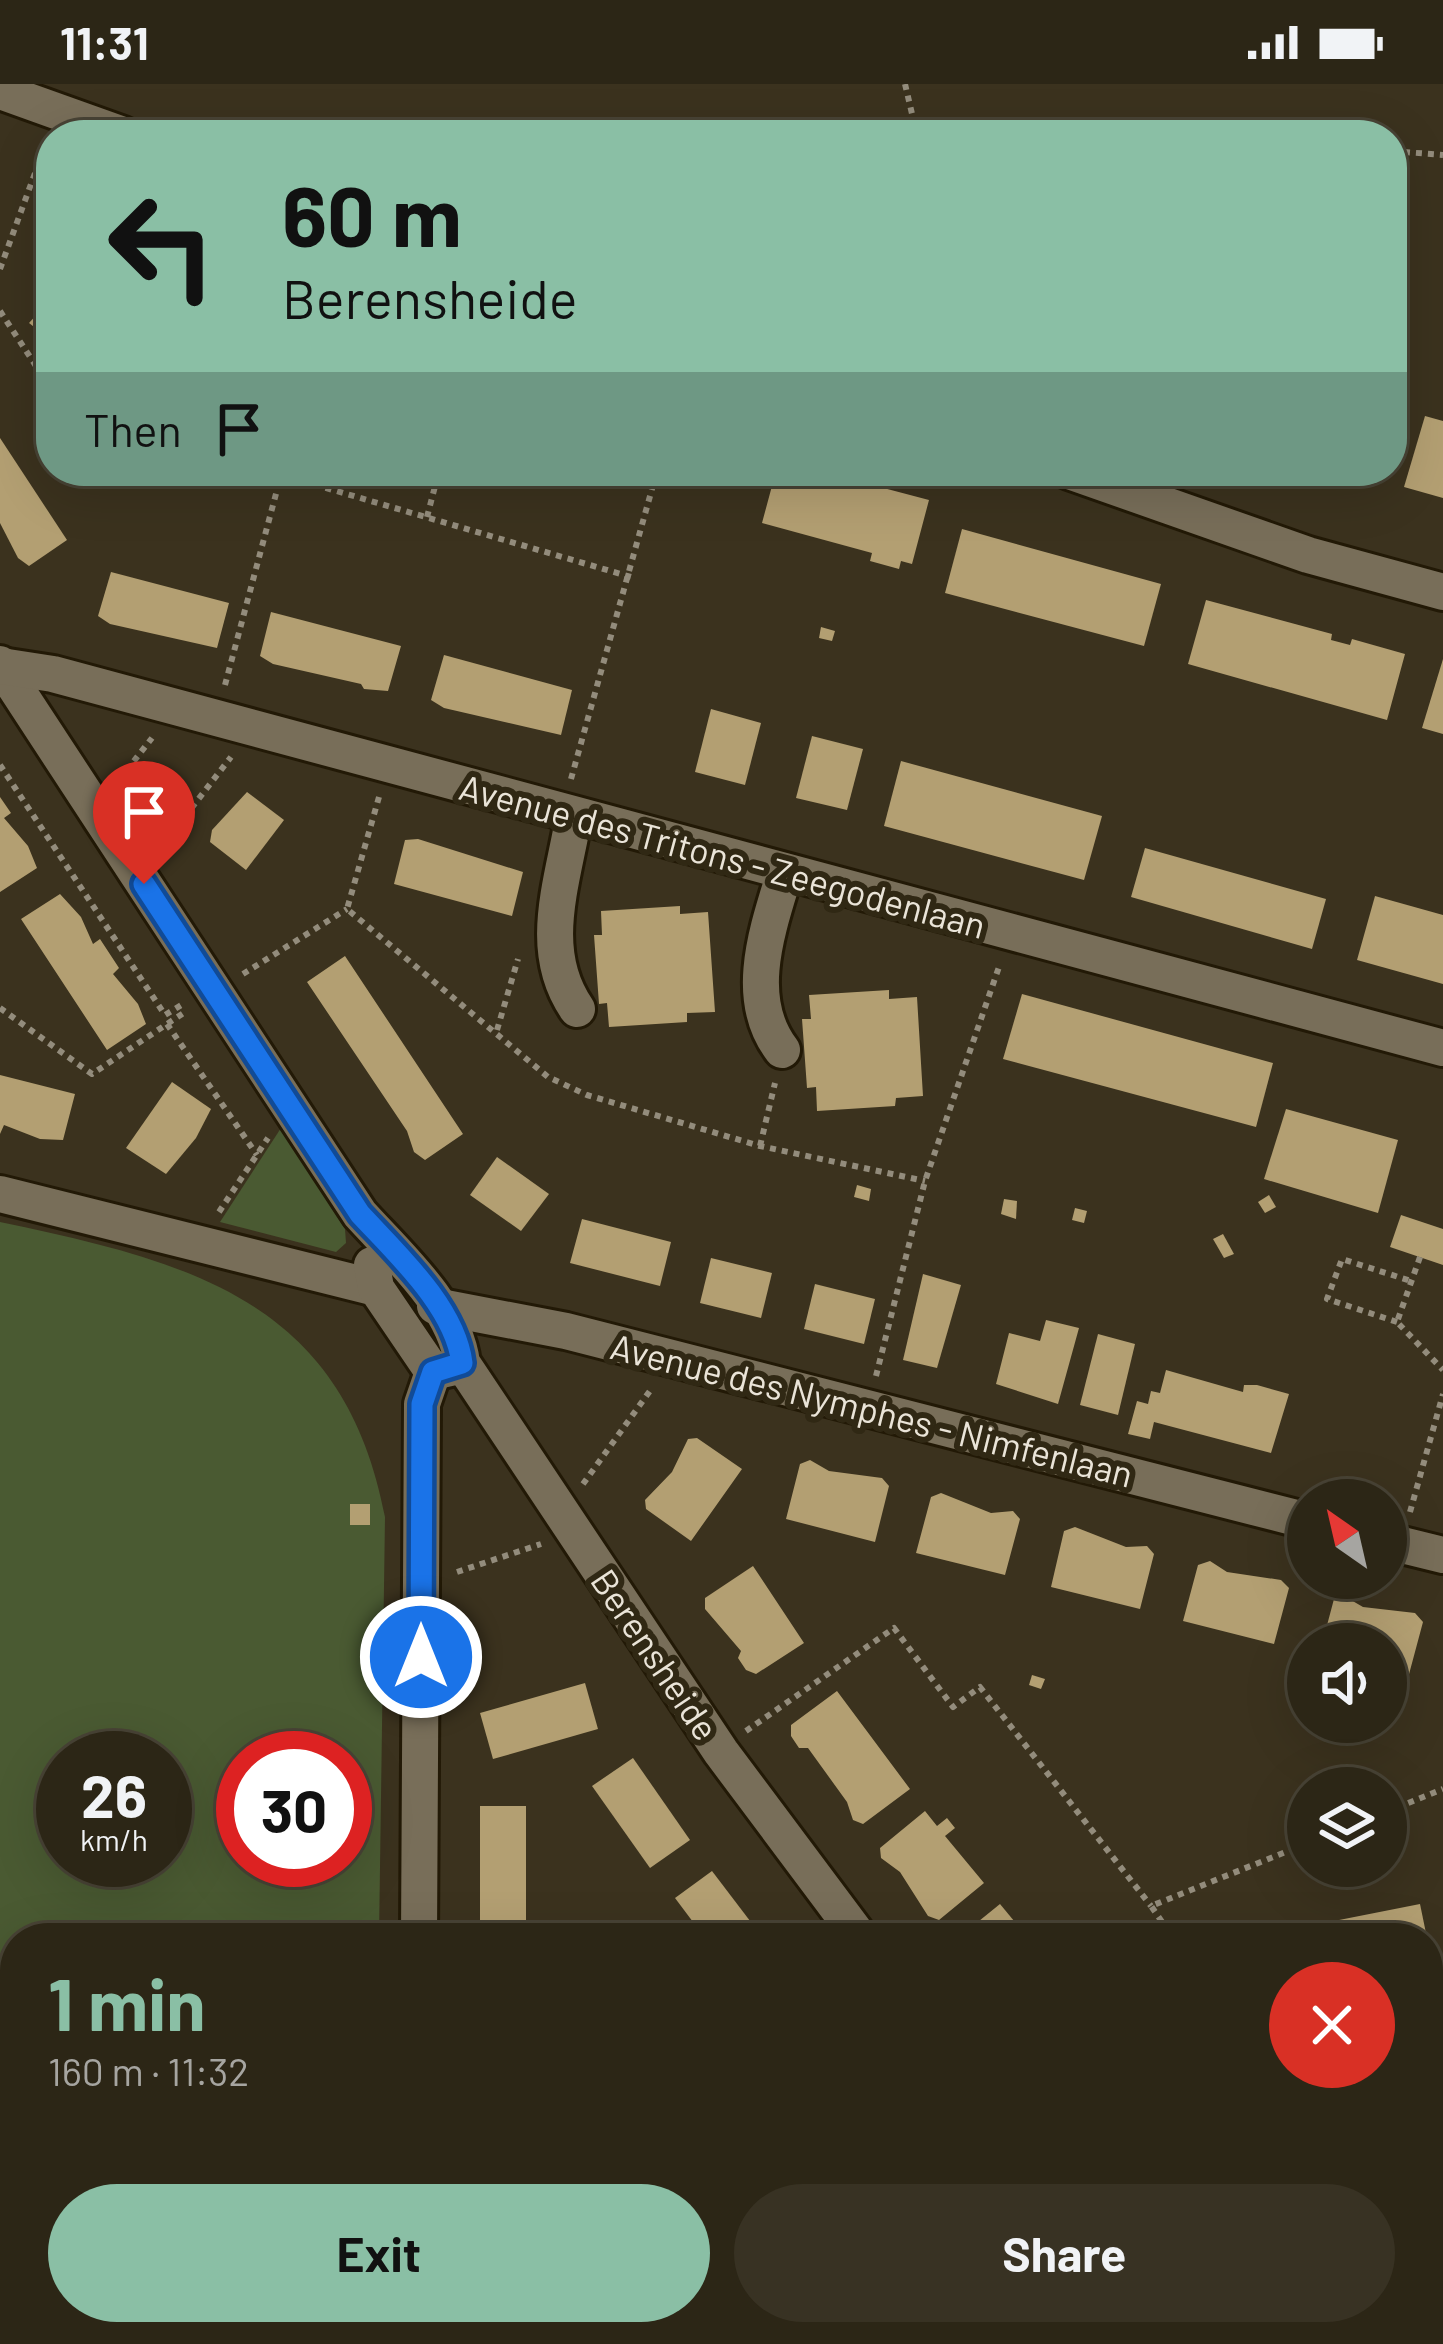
<!DOCTYPE html>
<meta charset="utf-8">
<style>
:root{--surface:#2c2616;--page:#383223;--text:#f1f3f6;--muted:#a6a5a1;--line:#484335;--accent:#8abfa5}
body{margin:0;font-family:Barlow,sans-serif;background:var(--page);color:var(--text);height:100vh;display:flex;flex-direction:column;font-size:45px;white-space:nowrap}
*{box-sizing:border-box;margin:0}
p{font-size:39px;color:var(--muted)}
.icon{flex:none;width:66px;height:66px;fill:none;stroke:currentColor;stroke-width:2;stroke-linecap:round;stroke-linejoin:round}
.map{position:relative;flex:1;overflow:hidden}
.sheet{position:absolute;left:0px;top:1839px;width:1443px;height:423px;display:flex;flex-direction:column;background:var(--surface);border-radius:48px 48px 0 0;box-shadow:0 12px 48px #0002,0 0 0 3px var(--line)}
.sheet>*{flex:none}
.guide{position:absolute;left:36px;top:36px;width:1371px;height:366px;border-radius:48px;box-shadow:0 12px 48px #0002,0 0 0 3px var(--line);background:#8abfa5;color:#111;overflow:hidden}
.needle{width:78px;rotate:326deg}
.tools{position:absolute;left:1287px;top:1395px;display:grid;gap:24px}
.tools a{display:grid;place-items:center;width:120px;height:120px;border-radius:50%;background:var(--surface);box-shadow:0 12px 48px #0002,0 0 0 3px var(--line);font-size:60px}
.speed{position:absolute;left:36px;top:1647px;display:flex;gap:24px;font-size:60px;font-weight:700;text-align:center}
.speed>*{display:grid;place-content:center;width:156px;height:156px;border-radius:50%;background:var(--surface);box-shadow:0 12px 48px #0002,0 0 0 3px var(--line);line-height:1}
.speed small{font-size:30px;font-weight:400}
.speed .limit{border:18px solid #d22;background:#fff;color:#111}
.pin{position:absolute;display:grid;place-items:center;width:102px;height:102px;color:#fff;margin:-123px -51px;border-radius:50% 50% 50% 0;rotate:-45deg;box-shadow:0 0 12px #0007}
.pin .icon{rotate:45deg}
.me{position:absolute;width:132px;margin:-66px;rotate:0deg;stroke-linejoin:round;filter:drop-shadow(0 0 9px #0008)}
.turn{display:flex;align-items:center;gap:42px;height:252px;padding:0 48px;font-size:54px}
.turn .icon{width:156px;height:156px;stroke-width:2.5}
.turn b{display:block;font-size:84px;line-height:102px}
.then{display:flex;align-items:center;height:114px;padding:0 48px;background:#0003;gap:24px;font-size:45px}
.round{display:grid;place-items:center;flex:none;width:126px;height:126px;border-radius:63px;background:var(--page)}
.overview{display:flex;align-items:center;justify-content:space-between;height:204px;padding:0 48px}
h1{font-size:72px;font-weight:700;line-height:90px;color:var(--accent)}
.cta{display:flex;gap:24px;margin-top:auto;padding:24px 48px}
.cta a{flex:1;height:138px;border-radius:72px;background:var(--accent);color:#111;font-size:48px;font-weight:700;line-height:138px;text-align:center}
.cta a+a{background:var(--page);color:var(--text)}
.status{display:flex;justify-content:space-between;align-items:center;height:84px;padding:0 60px;background:var(--surface);direction:ltr}
.status svg{height:33px;fill:currentColor}
.map>svg:first-child{display:block}
.built{fill:#473b22}
.green{fill:#4a5a32;fill-rule:evenodd}
.building{fill:#b39f72}
.lines{fill:none;stroke-linecap:round;stroke-linejoin:round}
.minor-casing{stroke:#221906;stroke-width:42}
.path{stroke:#938c7c;stroke-width:6;stroke-dasharray:6 6;stroke-linecap:butt}
.minor{stroke:#786e59;stroke-width:36}
.route-casing{stroke:#114b97;stroke-width:30}
.route{stroke:#1a73e8;stroke-width:21}
.labels{text-anchor:middle;dominant-baseline:central;stroke-width:12;stroke-linejoin:round;paint-order:stroke}
.street-label{font-size:36px;fill:#eae4d8;stroke:#302814}
</style>
<div class="status"><b>11:31</b><svg viewBox="0 0 49 12"><path d="M0 12V9h3v3zM5 12V6h3v6zM10 12V3h3v9zM15 12V0h3v12zM26 1h20v11H26zM47 4h2v5h-2z"/></svg></div>
<div class="map">
<svg width="1443" height="2260" viewBox="0 0 1443 2260">
<rect width="100%" height="100%" fill="#3b321e"/>
<polygon class="built" points="542,2247 756,2247 759,2260 477,2260 477,2254 534,2255 535,2248"/>
<g class="green">
<polygon points="281,1044 345,1145 346,1159 336,1168 220,1138"/>
<path d="M0,1138C190,1178 344,1216 385,1433L379,1854H15V2247H373V2260H0ZM63,1674H165V1776H63ZM243,1674H345V1776H243Z"/>
<polygon points="1443,1963 1443,2211 1428,2175 1428,1965"/>
</g>
<g class="building">
<polygon points="51,215 51,248 47,253 29,239"/>
<polygon points="1425,332 1443,337 1443,414 1404,403"/>
<polygon points="0,354 67,456 29,482 18,474 0,439"/>
<polygon points="490,387 597,387 597,393 569,393 569,401 490,401"/>
<polygon points="776,387 819,387 929,416 912,480 901,477 899,485 870,477 872,469 762,439"/>
<polygon points="962,445 1161,500 1144,562 945,509"/>
<polygon points="111,488 229,519 217,564 110,540 98,532"/>
<polygon points="1206,516 1332,550 1331,556 1350,561 1352,555 1405,570 1387,636 1188,580"/>
<polygon points="271,528 401,562 388,607 364,605 361,600 273,580 260,572"/>
<polygon points="821,543 835,547 832,557 819,554"/>
<polygon points="444,571 572,606 561,651 444,624 431,616"/>
<polygon points="1443,575 1443,650 1422,644"/>
<polygon points="711,625 761,639 745,701 695,688"/>
<polygon points="812,652 863,665 847,726 796,714"/>
<polygon points="901,677 1102,732 1084,796 884,742"/>
<polygon points="247,708 284,736 246,786 210,758 212,746"/>
<polygon points="0,713 11,729 4,734 28,762 37,784 0,808"/>
<polygon points="418,755 523,788 512,832 394,800 405,756"/>
<polygon points="1145,764 1326,815 1312,865 1131,813"/>
<polygon points="60,810 81,833 93,860 100,855 119,884 113,890 138,920 146,940 107,966 21,835"/>
<polygon points="1375,812 1443,831 1443,900 1357,876"/>
<polygon points="680,822 680,830 708,828 715,928 687,929 687,938 609,943 607,919 599,920 594,851 602,851 601,827"/>
<polygon points="345,872 463,1050 425,1076 414,1068 407,1047 307,898"/>
<polygon points="889,906 889,915 917,913 923,1012 896,1014 895,1022 817,1027 816,1003 807,1004 802,935 811,935 809,911"/>
<polygon points="1022,910 1273,979 1256,1043 1003,975"/>
<polygon points="0,991 75,1010 63,1056 40,1055 4,1041 0,1050"/>
<polygon points="172,998 211,1025 196,1054 166,1090 126,1064"/>
<polygon points="1286,1025 1398,1056 1378,1129 1264,1095"/>
<polygon points="497,1073 549,1110 521,1147 470,1111"/>
<polygon points="857,1101 871,1105 869,1117 854,1113"/>
<polygon points="1269,1111 1276,1123 1265,1129 1258,1118"/>
<polygon points="1004,1115 1017,1117 1016,1135 1001,1130"/>
<polygon points="1075,1124 1087,1127 1084,1139 1072,1136"/>
<polygon points="1401,1131 1443,1145 1443,1181 1390,1163"/>
<polygon points="582,1135 671,1158 660,1202 570,1179"/>
<polygon points="1223,1150 1234,1170 1224,1174 1213,1155"/>
<polygon points="711,1174 772,1189 761,1234 700,1219"/>
<polygon points="923,1190 961,1201 937,1284 903,1276"/>
<polygon points="815,1200 875,1215 864,1260 804,1245"/>
<polygon points="1046,1236 1079,1244 1058,1320 996,1300 1009,1249 1040,1257"/>
<polygon points="1098,1250 1135,1260 1118,1331 1080,1321"/>
<polygon points="1166,1286 1243,1308 1244,1301 1257,1301 1289,1310 1271,1369 1154,1338 1150,1355 1128,1350 1137,1317 1148,1320 1151,1307 1160,1309"/>
<polygon points="697,1354 742,1385 691,1457 646,1425 645,1416 672,1388 688,1355"/>
<polygon points="810,1376 829,1387 882,1394 889,1402 875,1458 786,1435 800,1380"/>
<polygon points="941,1409 991,1429 1013,1427 1020,1435 1005,1491 916,1469 931,1413"/>
<rect x="350" y="1420" width="20" height="21"/>
<polygon points="1075,1443 1126,1463 1147,1462 1154,1470 1140,1525 1051,1503 1064,1447"/>
<polygon points="1210,1477 1227,1488 1281,1496 1289,1504 1274,1560 1183,1537 1198,1481"/>
<polygon points="753,1482 804,1559 756,1590 746,1586 738,1574 741,1567 705,1525 705,1514"/>
<polygon points="1344,1512 1363,1523 1415,1529 1423,1538 1408,1594 1386,1588 1386,1560 1322,1560 1334,1515"/>
<polygon points="1032,1591 1045,1595 1041,1605 1029,1601"/>
<polygon points="585,1599 598,1645 493,1675 480,1629"/>
<polygon points="837,1607 910,1705 863,1740 853,1736 847,1718 808,1664 799,1664 791,1652 791,1641"/>
<polygon points="633,1674 690,1756 650,1784 592,1702"/>
<rect x="480" y="1722" width="46" height="132"/>
<polygon points="925,1727 937,1742 947,1734 955,1744 945,1752 984,1799 939,1836 928,1832 900,1788 881,1774 880,1764"/>
<polygon points="712,1787 763,1854 705,1854 675,1814"/>
<polygon points="1000,1820 1028,1854 958,1854"/>
<polygon points="1420,1820 1427,1854 1337,1854 1334,1837"/>
<polygon points="1296,1844 1300,1854 1270,1854"/>
<rect x="684" y="2247" width="50" height="13"/>
<polygon points="828,2247 944,2247 930,2260 814,2260"/>
<polygon points="1014,2247 1108,2247 1120,2260 1026,2260"/>
<polygon points="1311,2247 1357,2247 1367,2260 1322,2260"/>
</g>
<g class="lines">
<g class="minor-casing">
<g id="minor">
<polyline points="0,7 123,51"/>
<polyline points="1069,387 1308,471 1443,508"/>
<path d="M0,580L360,1130C397,1171 455,1222 462,1279L721,1668L860,1854"/>
<polyline points="1,582 53,590 1443,964"/>
<path d="M574,731C563,798 536,866 577,925"/>
<path d="M782,966C742,914 768,844 785,788"/>
<polyline points="0,1110 376,1204"/>
<polyline points="372,1181 376,1204 433,1288 455,1283"/>
<polyline points="435,1222 566,1247 1308,1437"/>
<polyline points="1386,1457 1443,1471"/>
<polyline points="419,1854 422,1320 433,1288"/>
<polyline points="1428,1938 1443,1935"/>
<polyline points="1210,2247 1223,2260"/>
<polyline points="417,2260 417,2247"/>
</g>
</g>
<g class="path">
<polyline points="905,0 917,51"/>
<polyline points="1392,67 1443,71"/>
<polyline points="0,185 46,59"/>
<polyline points="0,227 51,305"/>
<polyline points="104,387 136,398 144,387"/>
<polyline points="268,387 631,493"/>
<polyline points="427,433 439,387"/>
<polyline points="225,601 281,391"/>
<polyline points="0,681 165,931 183,920"/>
<polyline points="571,695 657,387"/>
<polyline points="119,696 152,654"/>
<polyline points="379,713 347,825 548,993 587,1011 760,1062 925,1097"/>
<polyline points="162,762 231,673"/>
<polyline points="243,890 347,825"/>
<polyline points="0,924 92,990 185,928"/>
<polyline points="167,940 257,1071"/>
<polyline points="497,946 518,875"/>
<polyline points="760,1062 775,999"/>
<polyline points="219,1128 268,1054"/>
<polyline points="1420,1173 1397,1238 1443,1286"/>
<polyline points="1397,1238 1327,1215 1342,1175 1411,1197"/>
<polyline points="876,1292 925,1097 1000,880"/>
<polyline points="583,1400 652,1304"/>
<polyline points="1410,1428 1443,1310"/>
<polyline points="457,1488 541,1460"/>
<polyline points="746,1647 894,1544 953,1623 980,1603 1151,1822"/>
<polyline points="1386,1728 1443,1705"/>
<polyline points="1155,1854 1167,1845 1151,1822 1308,1759"/>
<polyline points="1428,2094 1443,2090"/>
<polyline points="1428,2159 1443,2195"/>
</g>
<use href="#minor" class="minor"/>
</g>
<g class="lines">
<g class="route-casing">
<path id="route" d="M144,800L360,1130C397,1170 455,1223 462,1279L433,1288L422,1320L421,1573"/>
</g>
<use href="#route" class="route"/>
</g>
<g class="labels">
<g class="street-label">
<text transform="translate(723 771) rotate(15)">Avenue des Tritons - Zeegodenlaan</text>
<text transform="translate(872 1325) rotate(14)">Avenue des Nymphes - Nimfenlaan</text>
<text transform="translate(656 1570) rotate(56)">Berensheide</text>
</g>
</g>
</svg>
<div class="tools">
<a><svg class="needle" viewBox="-14 -14 28 28"><path d="M0-13l5 13h-10z" fill="#e53935"/><path d="M0 13l5-13h-10z" fill="#a6a5a1"/></svg></a>
<a><svg class="icon" aria-label="sound" viewBox="0 0 24 24"><path d="M4 9h4l5-4v14l-5-4H4zM17 9q2 3 0 6"/></svg></a>
<a><svg class="icon" aria-label="layers" viewBox="0 0 24 24"><path d="M12 4l9 5-9 5-9-5zM3 14l9 5 9-5"/></svg></a>
</div>
<div class="speed"><div>26<small>km/h</small></div><div class="limit">30</div></div>
<div class="pin" style="left:144px;top:800px;background:#d93025"><svg class="icon" aria-label="arrive" viewBox="0 0 24 24"><path d="M6 21V4h12l-3 4 3 4H6"/></svg></div>
<svg class="me" style="left:421px;top:1573px" viewBox="-20 -20 40 40"><circle r="17" fill="#1a73e8" stroke="#fff" stroke-width="3"/><path d="M0-11L8 9 0 5-8 9z" fill="#fff"/></svg>
<div class="guide">
<div class="turn"><svg class="icon" aria-label="left" viewBox="0 0 24 24"><path d="M17 20v-9H6M10 6l-5 5 5 5"/></svg><div><b>60 m</b>Berensheide</div></div>
<div class="then">Then<svg class="icon" aria-label="arrive" viewBox="0 0 24 24"><path d="M6 21V4h12l-3 4 3 4H6"/></svg></div>
</div>
<section class="sheet">
<div class="overview"><div><h1>1 min</h1><p>160 m · 11:32</p></div><a class="round" style="background:#d93025;color:#fff"><svg class="icon" aria-label="close" viewBox="0 0 24 24"><path d="M6 6l12 12M18 6L6 18"/></svg></a></div>
<div class="cta"><a>Exit</a><a>Share</a></div>
</section>
</div>
